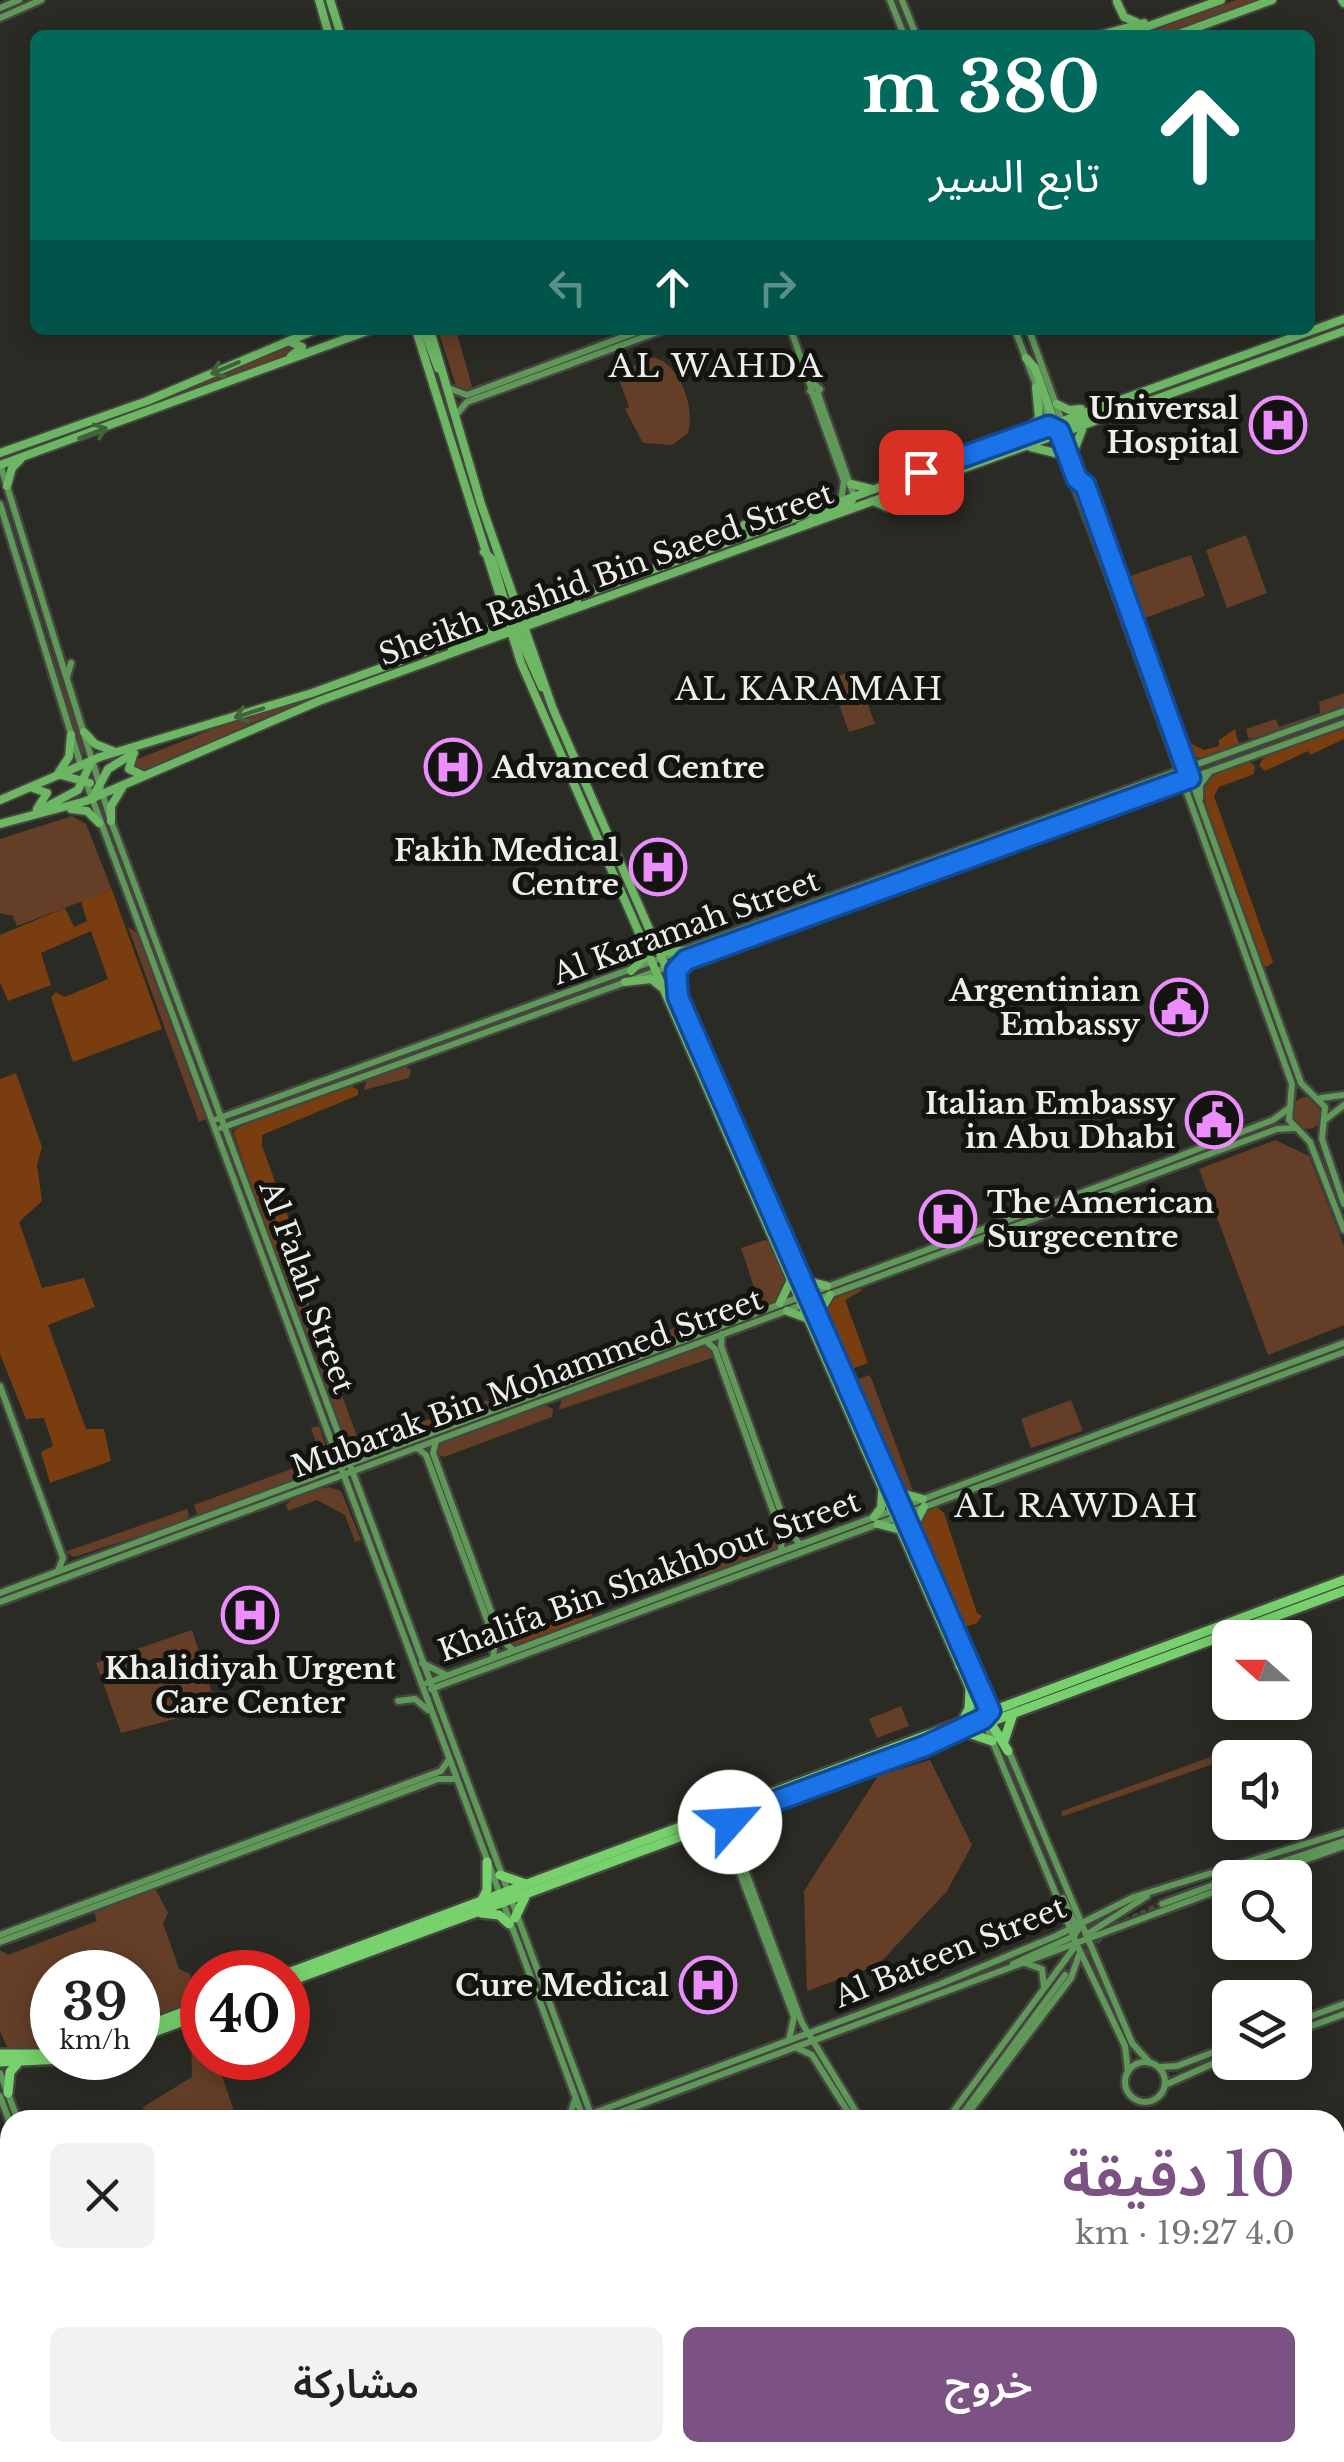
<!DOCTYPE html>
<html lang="ar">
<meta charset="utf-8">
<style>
:root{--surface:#fff;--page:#f2f2f2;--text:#222;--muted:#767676;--accent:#7c5284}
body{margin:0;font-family:"Libre Baskerville","Noto Sans Arabic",serif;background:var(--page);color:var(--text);direction:rtl;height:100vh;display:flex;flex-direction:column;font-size:38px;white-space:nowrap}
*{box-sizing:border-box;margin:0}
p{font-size:32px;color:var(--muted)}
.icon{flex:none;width:55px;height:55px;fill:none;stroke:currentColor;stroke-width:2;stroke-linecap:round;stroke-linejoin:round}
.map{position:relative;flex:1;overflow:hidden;direction:ltr}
.sheet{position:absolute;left:0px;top:2110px;width:1345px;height:352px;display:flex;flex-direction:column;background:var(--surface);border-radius:30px 30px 0 0;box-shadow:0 5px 25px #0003;direction:rtl}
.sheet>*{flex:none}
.hud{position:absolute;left:30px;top:30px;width:1285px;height:305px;border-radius:15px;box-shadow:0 5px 25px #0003;direction:rtl;background:#00695c;color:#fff;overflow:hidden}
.needle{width:65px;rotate:291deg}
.buttons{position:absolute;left:1212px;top:1620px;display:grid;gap:20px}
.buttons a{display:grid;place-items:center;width:100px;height:100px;border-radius:15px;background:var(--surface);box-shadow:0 5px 25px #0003;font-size:50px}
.speed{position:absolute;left:30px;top:1950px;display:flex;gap:20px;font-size:50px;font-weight:700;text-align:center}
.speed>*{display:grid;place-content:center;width:130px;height:130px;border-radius:50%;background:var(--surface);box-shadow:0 5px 25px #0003;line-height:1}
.speed small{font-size:25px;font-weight:400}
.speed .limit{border:15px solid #d22;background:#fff;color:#111}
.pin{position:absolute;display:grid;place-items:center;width:85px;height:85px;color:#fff;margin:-42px;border-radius:20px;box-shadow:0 5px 15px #0006}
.me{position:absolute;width:110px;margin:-55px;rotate:64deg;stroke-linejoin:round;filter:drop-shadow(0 0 8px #0008)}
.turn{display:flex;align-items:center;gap:35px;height:210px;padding:0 50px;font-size:45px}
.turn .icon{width:130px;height:130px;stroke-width:2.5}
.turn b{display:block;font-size:70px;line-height:85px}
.lanes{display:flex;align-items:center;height:95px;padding:0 50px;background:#0003;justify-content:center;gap:50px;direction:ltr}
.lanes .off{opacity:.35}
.round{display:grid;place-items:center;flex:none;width:105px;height:105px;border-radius:15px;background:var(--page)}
.summary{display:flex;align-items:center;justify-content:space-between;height:170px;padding:0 50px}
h1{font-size:60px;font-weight:600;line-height:75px;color:var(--accent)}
.action{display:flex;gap:20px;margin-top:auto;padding:20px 50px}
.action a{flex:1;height:115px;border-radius:15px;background:var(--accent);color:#fff;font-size:40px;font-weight:600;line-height:115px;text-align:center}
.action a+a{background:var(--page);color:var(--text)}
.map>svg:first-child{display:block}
.green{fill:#643e27}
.forest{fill:#7a3d0f}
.water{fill:#14836a}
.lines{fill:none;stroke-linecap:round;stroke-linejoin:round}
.secondary-tunnel{stroke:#474842;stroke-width:6;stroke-dasharray:6 3;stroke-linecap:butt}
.secondary-casing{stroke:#454640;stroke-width:11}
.primary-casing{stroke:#454640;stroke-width:12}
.highway-casing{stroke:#454640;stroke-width:14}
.secondary{stroke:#5f9859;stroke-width:6}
.primary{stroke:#6cb664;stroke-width:8}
.highway{stroke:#77d26e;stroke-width:9}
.oneway{stroke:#40643a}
.route-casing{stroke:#114b97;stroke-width:25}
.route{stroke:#1a73e8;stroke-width:18}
.labels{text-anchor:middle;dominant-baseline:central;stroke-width:10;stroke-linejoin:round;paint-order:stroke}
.poi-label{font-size:30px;font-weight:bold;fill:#eeefea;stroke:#131310;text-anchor:end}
.street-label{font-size:30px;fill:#eeefea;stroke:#131310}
.neighbourhood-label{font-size:32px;letter-spacing:2.5px;fill:#eeefea;stroke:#131310}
</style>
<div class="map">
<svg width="1344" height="2462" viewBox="0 0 1344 2462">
<rect width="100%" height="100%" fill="#2a2b24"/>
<g class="green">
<polygon points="1236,0 1259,0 1164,35 1139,35"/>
<polygon points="438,330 456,330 473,390 464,393 457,389"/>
<polygon points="297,344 298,350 60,439"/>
<path d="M644,357C676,353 697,406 688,433L672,445L643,443L625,409L629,407L619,379Z"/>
<polygon points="12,532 85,752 82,755"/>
<polygon points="1246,535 1267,593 1227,608 1206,550"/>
<polygon points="1191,555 1205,596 1145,618 1130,576"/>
<polygon points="425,656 273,714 139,773 130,762 236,720"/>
<polygon points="855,670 875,724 849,732 830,679"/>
<polygon points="1344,693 1344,709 1261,739 1248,738 1246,729 1276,719 1279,727 1320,713 1319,702"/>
<polygon points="72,816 86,824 112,890 17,926 13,916 0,913 0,839"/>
<polygon points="128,927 136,932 142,946 206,1119 199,1122"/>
<polygon points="404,1066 411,1070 409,1078 364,1090 367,1079"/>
<circle cx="1307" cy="1113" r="16"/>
<polygon points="1275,1140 1309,1156 1344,1246 1344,1325 1268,1355 1199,1169"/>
<polygon points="765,1240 771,1244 788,1288 781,1299 500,1405 496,1402 497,1396 752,1298 755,1290 741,1248"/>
<polygon points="290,1265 297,1271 321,1337 319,1345 307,1341 281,1273"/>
<polygon points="706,1343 715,1353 712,1358 559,1410 562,1397"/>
<path d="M326,1352L357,1436L364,1441L487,1400L492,1406L356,1453C332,1435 324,1390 314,1362L317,1355Z"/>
<polygon points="870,1375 915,1496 898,1490 852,1389 853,1381"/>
<polygon points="1071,1400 1083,1431 1031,1448 1021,1419"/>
<polygon points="543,1404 553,1409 552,1417 444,1457 437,1454 438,1443"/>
<polygon points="319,1426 329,1456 323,1469 198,1516 194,1505 321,1458 311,1428"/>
<polygon points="329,1487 341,1491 361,1540 355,1542 345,1515 317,1500 288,1511 286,1505 296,1495"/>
<polygon points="187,1509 189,1516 182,1522 74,1557 65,1552"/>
<polygon points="782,1539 779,1547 701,1577 693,1573"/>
<polygon points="192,1630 217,1708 121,1733 96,1663"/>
<polygon points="901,1706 909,1726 877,1738 869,1719"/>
<polygon points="1216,1755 1221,1756 1219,1762 1061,1817 1062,1811"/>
<polygon points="930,1760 972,1845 947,1891 878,1965 807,1991 804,1891 878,1776"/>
<polygon points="149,1890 156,1890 168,1913 163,1923 179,1969 190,1974 195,2002 138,2023 138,1972 52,1972 52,2047 7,2047 0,2031 0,1950 8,1955 97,1921 94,1912"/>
<polygon points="202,2031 202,2058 216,2058 237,2120 146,2120 143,2107 192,2077 191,2034"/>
<polygon points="1335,2231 1344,2246 1344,2387 1338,2389"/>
<polygon points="10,2351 10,2452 58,2453 48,2457 49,2462 0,2462 0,2354"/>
</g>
<g class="forest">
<polygon points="1180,719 1190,743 1204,750 1219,746 1219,740 1235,729 1239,745 1206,758 1192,757 1175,722"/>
<polygon points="1344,726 1344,739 1310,755 1308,751 1265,771 1259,765 1266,754"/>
<path d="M1249,761L1255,766L1254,774L1219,787L1214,796L1273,962L1267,967L1258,963C1246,928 1194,807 1207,778Z"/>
<polygon points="112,890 162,1029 73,1062 51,997 56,992 65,997 108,979 91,931 41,953 51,985 8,1001 0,982 0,935 65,908 74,927 87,921 81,901"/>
<polygon points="16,1073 42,1147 37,1165 42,1201 19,1222 42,1288 84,1278 95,1307 48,1325 86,1429 104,1429 111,1461 50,1483 41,1452 53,1446 44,1418 26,1419 0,1354 0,1079"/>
<polygon points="350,1085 358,1090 358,1095 262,1135 262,1146 301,1252 281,1261 276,1259 233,1131 256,1118"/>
<polygon points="854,1289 863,1290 845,1300 868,1363 846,1371 821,1311 826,1303"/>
<polygon points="936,1506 944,1513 977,1613 982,1616 977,1623 965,1627 955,1622 914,1532 917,1516"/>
<polygon points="592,1606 592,1616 512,1646 506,1640"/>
</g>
<polygon class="water" points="871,2453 1085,2452 1085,2453 1081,2462 865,2462"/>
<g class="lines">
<polyline class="secondary-tunnel" points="1065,1975 1109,1929 1162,1904"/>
<g class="secondary-casing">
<g id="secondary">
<polyline points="890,0 904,35"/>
<polyline points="902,0 916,35"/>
<polyline points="0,8 19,0"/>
<polyline points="0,18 41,0"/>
<polyline points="791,330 811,387"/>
<polyline points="1015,330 1106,568 1292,1084 1289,1120 1310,1142 1344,1230"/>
<polyline points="1029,330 1301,1083 1325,1107 1322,1139 1344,1204"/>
<polygon points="815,385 820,389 816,395 810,391"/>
<polyline points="448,388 467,395 642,330"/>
<polyline points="818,394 854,496"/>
<polyline points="813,395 844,481 841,501"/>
<polyline points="455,416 467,402 663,330"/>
<polyline points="0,464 111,821 593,2120"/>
<polyline points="0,504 81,766"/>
<polyline points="67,677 71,663"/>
<polyline points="86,782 584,2120"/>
<polyline points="1200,798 1200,785 1209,773"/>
<polyline points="1321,1098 1344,1095"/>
<polyline points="217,1119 1344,711"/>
<polyline points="1326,1119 1344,1105"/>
<polyline points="221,1128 1344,723"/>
<polyline points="722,1334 721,1346 786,1526 799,1543"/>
<polyline points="706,1341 715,1349 782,1536 781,1551"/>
<polyline points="0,1386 63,1558 58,1571"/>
<polyline points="436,1441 433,1453 501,1639 513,1650"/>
<polyline points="344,1446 354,1454 368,1453"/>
<polyline points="417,1448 426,1455 495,1641 493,1658"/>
<polyline points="0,1593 1162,1163 1273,1120 1288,1109"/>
<polyline points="0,1602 1277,1129 1295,1128"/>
<polyline points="422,1663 446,1675"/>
<polyline points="427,1683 1344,1343"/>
<polyline points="431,1689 1344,1352"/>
<polyline points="398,1701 415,1699 428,1710"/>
<polyline points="985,1723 1077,1945 1125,2046 1128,2072"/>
<polyline points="1007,1747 1132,2043 1150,2063"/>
<polyline points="731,1818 731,1832 802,2023 861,2120"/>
<polyline points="711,1825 726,1836 794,2017 789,2040"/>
<polyline points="1234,1878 1344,1841"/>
<polyline points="1254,1878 1344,1846"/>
<polyline points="1063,1898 1077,1928"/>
<polyline points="1162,1904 1230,1879"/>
<polyline points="0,1935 441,1771 448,1761"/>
<polyline points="1086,1935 1147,1896"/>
<polyline points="0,1942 438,1779 454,1779"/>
<polyline points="1025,1963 1042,1969 1044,1987"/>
<polyline points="1013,1964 1074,1936 1082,1923"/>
<polyline points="1295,2022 1344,2004"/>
<polyline points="1295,2032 1344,2014"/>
<polyline points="795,2047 812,2055 853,2120"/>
<circle cx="1145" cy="2082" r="20"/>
<polyline points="1160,2067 1177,2066 1230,2046"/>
<polyline points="0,2073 18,2120"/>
<polyline points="1165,2085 1230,2056"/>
<polyline points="0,2096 10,2123"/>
<polyline points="568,2120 575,2100"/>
<polyline points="575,2120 938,1985 1056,1936 1134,1897 1344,1832"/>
<polyline points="599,2120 1230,1886"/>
<polyline points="947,2120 1074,1948"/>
<polyline points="958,2120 1065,1975"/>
<polyline points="963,2120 1071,1978 1079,1955"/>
<polyline points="0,2331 10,2328"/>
<polyline points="0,2338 10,2335"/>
<polyline points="142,2452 146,2462"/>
<polyline points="152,2452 156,2462"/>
<polyline points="312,2452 319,2462"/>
<polyline points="323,2452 329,2462"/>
<polyline points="510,2452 517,2462"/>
<polyline points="519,2452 526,2462"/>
<polyline points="699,2462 705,2452"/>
<polyline points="722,2462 728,2452"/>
</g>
</g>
<g class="primary-casing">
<g id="primary">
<polyline points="319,0 329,35"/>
<polyline points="330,0 341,35"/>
<polyline points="1342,0 1344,3"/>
<polyline points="1117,2 1124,17 1136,22"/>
<polyline points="1100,35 1144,23"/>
<polyline points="1124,35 1221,0"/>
<polyline points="1176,35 1272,0"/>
<polyline points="416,330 521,663 982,1717"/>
<polyline points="424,330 438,368"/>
<polyline points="430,330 481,504 553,709 993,1716"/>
<polyline points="289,341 302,347 291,356"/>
<polyline points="1026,358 1035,368 1055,424"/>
<polyline points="1057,404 1069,410 1081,409"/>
<polyline points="1030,427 1039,418 1036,387"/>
<polyline points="1060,434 1077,479 1085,485"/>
<polyline points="1053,437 1062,427 1111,410"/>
<polyline points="1031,447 1059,454"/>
<polyline points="0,453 147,401 315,330"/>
<polyline points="1003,453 1013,445 1058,429"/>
<polyline points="1073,453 1082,430"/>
<polyline points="0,465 370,330"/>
<polyline points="851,484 871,489"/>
<polyline points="7,486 12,468 20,460"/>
<polyline points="916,497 931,483"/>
<polyline points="873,501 887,507"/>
<polyline points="744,525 758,531"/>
<polyline points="800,526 850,504 854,496"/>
<polyline points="484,552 492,559 510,619 523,628"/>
<polyline points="520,624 577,601"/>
<polyline points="515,627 542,687"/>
<polyline points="452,650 509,627"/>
<polyline points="84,732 95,744 113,751"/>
<polyline points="133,755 129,769 142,775"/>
<polyline points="59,772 69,757 71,735"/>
<polyline points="61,775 90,783"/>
<polyline points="33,788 47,793 37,809"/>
<polyline points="92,799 108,769 134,753"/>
<polyline points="0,800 100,757 312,693 1344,319"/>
<polyline points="44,808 78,790 92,760"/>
<polyline points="71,809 87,811 99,823"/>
<polyline points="111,821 111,806 122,788"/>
<polyline points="0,824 86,801 319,701 1344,331"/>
<polyline points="658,944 667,952 690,950"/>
<polyline points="631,971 643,959 642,947"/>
<polyline points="625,982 651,979 661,987"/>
<polyline points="676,983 676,971 686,960"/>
<polyline points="803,1280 827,1286"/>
<polyline points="780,1303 790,1282"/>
<polyline points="787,1311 806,1318"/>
<polyline points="818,1315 830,1295"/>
<polyline points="894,1491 923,1499"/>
<polyline points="874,1517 881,1508 882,1493"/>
<polyline points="878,1524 897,1529"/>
<polyline points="912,1530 924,1507"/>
</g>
</g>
<g class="highway-casing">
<g id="highway">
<polyline points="960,1666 968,1672 987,1715"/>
<polyline points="963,1720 969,1709 970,1690"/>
<polyline points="989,1720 1008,1751"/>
<polyline points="965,1732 992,1741"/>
<polyline points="1004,1741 1013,1714"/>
<polyline points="500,1875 526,1884"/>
<polyline points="481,1902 487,1890 487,1862"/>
<polyline points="481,1913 499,1915 509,1924"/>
<polyline points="515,1918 525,1897"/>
<polyline points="288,1973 1344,1580"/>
<polyline points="288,1982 1344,1591"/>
<polyline points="138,2029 202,2005"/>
<polyline points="138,2038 202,2014"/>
<polyline points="0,2054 52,2054"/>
<polyline points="0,2062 84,2058"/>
<polyline points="8,2093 10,2072 17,2064"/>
</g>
</g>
<use href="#secondary" class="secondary"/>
<use href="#primary" class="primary"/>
<use href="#highway" class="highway"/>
</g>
<defs><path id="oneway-shaft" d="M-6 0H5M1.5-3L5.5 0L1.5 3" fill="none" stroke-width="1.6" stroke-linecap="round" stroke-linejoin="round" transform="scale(2.5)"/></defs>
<g class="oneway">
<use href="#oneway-shaft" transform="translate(225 368) rotate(157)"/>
<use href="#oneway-shaft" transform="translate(93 433) rotate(-21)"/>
<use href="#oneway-shaft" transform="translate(249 713) rotate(162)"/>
</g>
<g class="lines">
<g class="route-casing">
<polyline id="route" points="730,1822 732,1817 925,1746 983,1719 990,1711 678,997 676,971 686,960 1190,778 1085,485 1077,479 1059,431 1049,426 921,472"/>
</g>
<use href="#route" class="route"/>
</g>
<defs>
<g id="hospital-ring" transform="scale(2.875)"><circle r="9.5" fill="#131310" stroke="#eb8dfc" stroke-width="1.5"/><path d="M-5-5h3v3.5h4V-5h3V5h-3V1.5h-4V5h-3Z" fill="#eb8dfc"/></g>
<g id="civic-ring" transform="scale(2.875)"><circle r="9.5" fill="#131310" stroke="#eb8dfc" stroke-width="1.5"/><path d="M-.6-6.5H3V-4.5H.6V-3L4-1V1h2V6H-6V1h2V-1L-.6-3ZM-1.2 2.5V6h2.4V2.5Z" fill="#eb8dfc"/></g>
</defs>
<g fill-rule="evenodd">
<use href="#hospital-ring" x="1278" y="425"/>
<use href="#hospital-ring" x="453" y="767"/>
<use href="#hospital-ring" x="658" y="867"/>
<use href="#civic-ring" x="1179" y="1007"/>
<use href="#civic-ring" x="1214" y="1120"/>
<use href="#hospital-ring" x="948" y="1219"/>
<use href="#hospital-ring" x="250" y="1615"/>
<use href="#hospital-ring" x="708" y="1985"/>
</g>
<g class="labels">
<g class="poi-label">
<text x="1239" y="408">Universal<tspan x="1239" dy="34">Hospital</tspan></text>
<text x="492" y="767" text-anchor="start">Advanced Centre</text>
<text x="619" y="850">Fakih Medical<tspan x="619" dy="34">Centre</tspan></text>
<text x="1140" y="990">Argentinian<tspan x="1140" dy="34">Embassy</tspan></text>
<text x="1175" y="1103">Italian Embassy<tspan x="1175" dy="34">in Abu Dhabi</tspan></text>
<text x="987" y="1202" text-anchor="start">The American<tspan x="987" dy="34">Surgecentre</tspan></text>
<text x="250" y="1668" text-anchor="middle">Khalidiyah Urgent<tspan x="250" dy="34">Care Center</tspan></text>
<text x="669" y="1985">Cure Medical</text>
</g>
<g class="street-label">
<text transform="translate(606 574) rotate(-20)">Sheikh Rashid Bin Saeed Street</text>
<text transform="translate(686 927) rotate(-20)">Al Karamah Street</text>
<text transform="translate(307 1287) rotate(70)">Al Falah Street</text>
<text transform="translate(527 1383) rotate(-20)">Mubarak Bin Mohammed Street</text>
<text transform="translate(649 1576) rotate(-20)">Khalifa Bin Shakhbout Street</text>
<text transform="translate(950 1952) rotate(-22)">Al Bateen Street</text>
</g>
<g class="neighbourhood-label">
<text x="717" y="366">AL WAHDA</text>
<text x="810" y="689">AL KARAMAH</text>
<text x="1077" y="1506">AL RAWDAH</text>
</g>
</g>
</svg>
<div class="buttons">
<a><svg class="needle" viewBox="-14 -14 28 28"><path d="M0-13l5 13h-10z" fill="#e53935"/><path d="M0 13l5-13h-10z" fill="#767676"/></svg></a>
<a><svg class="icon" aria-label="sound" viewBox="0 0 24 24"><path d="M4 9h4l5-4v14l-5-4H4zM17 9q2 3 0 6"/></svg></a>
<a><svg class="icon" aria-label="search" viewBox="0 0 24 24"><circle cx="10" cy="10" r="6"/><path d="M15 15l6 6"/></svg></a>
<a><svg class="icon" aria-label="layers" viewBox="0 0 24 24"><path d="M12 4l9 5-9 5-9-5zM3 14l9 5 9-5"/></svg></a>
</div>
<div class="speed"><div>39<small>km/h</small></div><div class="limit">40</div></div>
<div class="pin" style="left:921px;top:472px;background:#d93025"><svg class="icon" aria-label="arrive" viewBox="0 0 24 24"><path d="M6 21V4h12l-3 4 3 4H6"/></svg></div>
<svg class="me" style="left:730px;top:1822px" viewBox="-20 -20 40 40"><circle r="19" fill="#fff"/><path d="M0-13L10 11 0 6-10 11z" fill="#1a73e8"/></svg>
<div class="hud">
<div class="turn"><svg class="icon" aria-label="ahead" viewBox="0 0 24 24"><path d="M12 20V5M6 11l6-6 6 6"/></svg><div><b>380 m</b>تابع السير</div></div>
<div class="lanes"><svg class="icon off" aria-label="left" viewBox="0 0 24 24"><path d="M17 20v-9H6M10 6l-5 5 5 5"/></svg><svg class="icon" aria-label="ahead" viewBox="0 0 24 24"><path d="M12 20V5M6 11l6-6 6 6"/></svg><svg class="icon off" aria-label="right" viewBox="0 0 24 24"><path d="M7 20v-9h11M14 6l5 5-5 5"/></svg></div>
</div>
<section class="sheet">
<div class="summary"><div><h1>10 دقيقة</h1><p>4.0 km · 19:27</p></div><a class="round"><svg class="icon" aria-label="close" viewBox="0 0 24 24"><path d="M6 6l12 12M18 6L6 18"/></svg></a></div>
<div class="action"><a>خروج</a><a>مشاركة</a></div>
</section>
</div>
